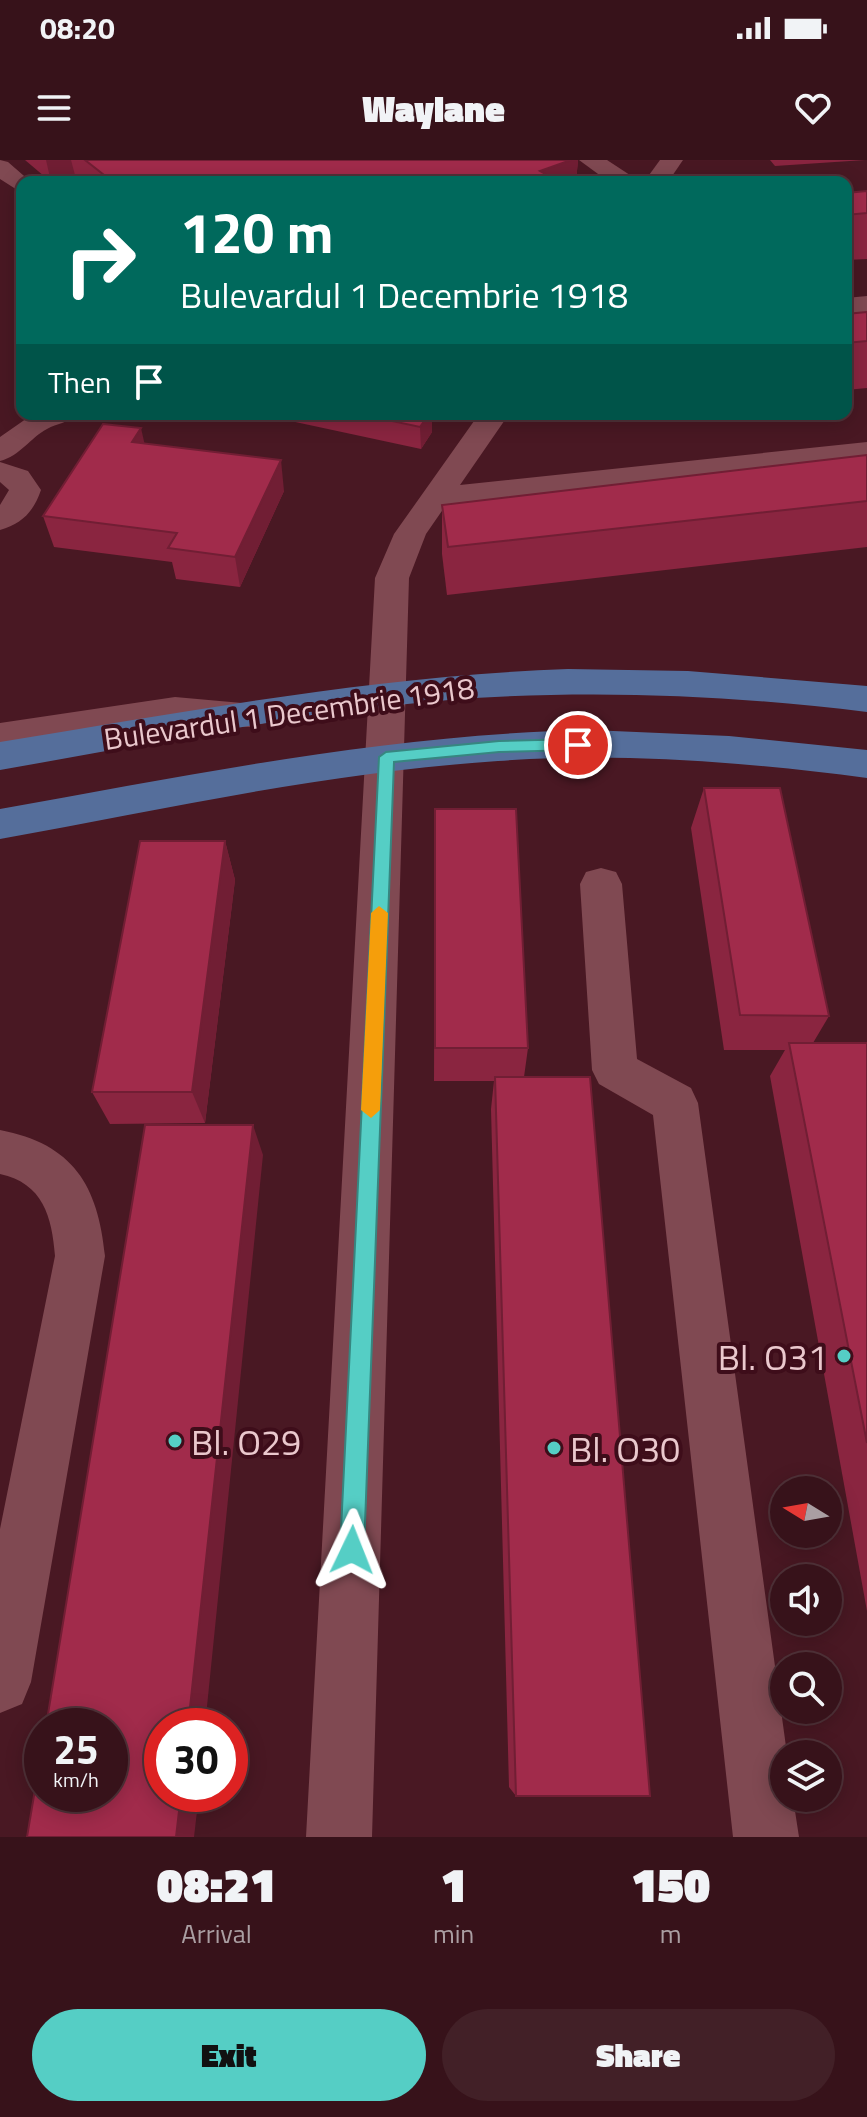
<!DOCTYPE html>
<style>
:root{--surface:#37121a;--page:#422027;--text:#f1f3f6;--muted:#aa9ea2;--line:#513239;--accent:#55cec5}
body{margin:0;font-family:"Titillium Web",sans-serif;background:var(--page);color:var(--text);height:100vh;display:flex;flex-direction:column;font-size:30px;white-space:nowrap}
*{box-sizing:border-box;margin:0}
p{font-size:26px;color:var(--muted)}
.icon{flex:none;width:44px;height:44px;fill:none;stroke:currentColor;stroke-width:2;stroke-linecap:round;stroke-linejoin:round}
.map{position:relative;height:1677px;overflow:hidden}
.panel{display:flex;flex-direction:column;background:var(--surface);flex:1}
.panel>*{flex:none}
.top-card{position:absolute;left:16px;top:16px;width:836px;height:244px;border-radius:16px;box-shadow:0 4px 20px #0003,0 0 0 2px var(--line);background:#00695c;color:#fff;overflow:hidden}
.needle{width:52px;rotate:281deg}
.fabs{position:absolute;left:770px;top:1316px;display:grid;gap:16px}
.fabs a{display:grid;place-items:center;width:72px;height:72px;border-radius:50%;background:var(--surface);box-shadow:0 4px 20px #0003,0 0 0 2px var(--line);font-size:40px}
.speed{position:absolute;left:24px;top:1548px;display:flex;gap:16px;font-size:40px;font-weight:700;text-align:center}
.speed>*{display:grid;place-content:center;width:104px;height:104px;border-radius:50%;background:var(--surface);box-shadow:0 4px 20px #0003,0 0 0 2px var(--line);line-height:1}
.speed small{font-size:20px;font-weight:400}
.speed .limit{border:12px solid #d22;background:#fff;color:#111}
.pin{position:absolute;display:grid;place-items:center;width:68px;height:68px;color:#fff;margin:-34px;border:4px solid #fff;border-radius:50%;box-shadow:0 2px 8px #0007}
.me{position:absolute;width:88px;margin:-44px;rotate:2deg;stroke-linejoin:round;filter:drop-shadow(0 0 6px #0008)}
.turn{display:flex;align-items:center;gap:28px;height:168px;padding:0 32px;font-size:36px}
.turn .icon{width:104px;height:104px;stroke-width:2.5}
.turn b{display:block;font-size:56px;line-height:68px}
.then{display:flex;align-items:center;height:76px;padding:0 32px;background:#0003;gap:16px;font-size:30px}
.eta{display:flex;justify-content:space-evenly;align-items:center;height:136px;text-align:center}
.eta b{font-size:48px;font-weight:800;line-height:56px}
.primary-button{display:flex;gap:16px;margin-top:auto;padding:16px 32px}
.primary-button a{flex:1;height:92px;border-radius:48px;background:var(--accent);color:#111;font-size:32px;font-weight:800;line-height:92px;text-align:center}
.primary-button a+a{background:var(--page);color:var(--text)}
.status{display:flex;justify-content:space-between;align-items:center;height:56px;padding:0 40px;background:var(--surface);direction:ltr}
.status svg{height:22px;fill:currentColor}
header{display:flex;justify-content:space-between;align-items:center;height:104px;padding:0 32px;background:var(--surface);font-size:36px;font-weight:800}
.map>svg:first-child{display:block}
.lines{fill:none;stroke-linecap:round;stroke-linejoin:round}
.minor{fill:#804952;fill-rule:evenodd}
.major{fill:#556e9b;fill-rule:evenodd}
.wall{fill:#8a2540}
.shaded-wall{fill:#711e34}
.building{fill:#a12b4b;stroke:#711e34;stroke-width:2}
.route{fill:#55cec5;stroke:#378680;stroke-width:2}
.slow{fill:#f59e0b}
.poi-dot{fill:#55cec5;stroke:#3e0d1a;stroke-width:3}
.labels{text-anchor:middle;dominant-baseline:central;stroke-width:8;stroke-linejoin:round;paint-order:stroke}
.street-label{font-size:30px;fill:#eac8cd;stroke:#3e0d1a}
.near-poi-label{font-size:36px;fill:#eac8cd;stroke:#3e0d1a;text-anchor:start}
</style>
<div class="status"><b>08:20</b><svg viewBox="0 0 49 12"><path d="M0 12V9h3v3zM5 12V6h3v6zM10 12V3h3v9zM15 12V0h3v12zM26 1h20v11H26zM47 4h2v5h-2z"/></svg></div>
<header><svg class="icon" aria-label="menu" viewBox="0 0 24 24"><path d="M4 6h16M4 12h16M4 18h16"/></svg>Waylane<svg class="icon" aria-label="heart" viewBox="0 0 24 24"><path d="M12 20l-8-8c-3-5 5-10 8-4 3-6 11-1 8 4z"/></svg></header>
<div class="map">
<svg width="867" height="1677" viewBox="0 0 867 1677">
<rect width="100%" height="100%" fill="#491823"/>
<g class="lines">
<g class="minor">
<polygon points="0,0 8,2 31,22 22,22 22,33 0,19"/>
<polygon points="579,0 607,0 636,19 609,22"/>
<polygon points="660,0 683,0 668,22 644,22"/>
<polygon points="867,136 867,152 846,154 846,138"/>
<path d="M33,254H75C68,264 57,263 47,269C30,278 20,296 0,301V277Z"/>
<polygon points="479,254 509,254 460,325 867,282 867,300 446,345 426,374 409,418 372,1677 306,1677 375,418 394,374"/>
<path d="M0,302L28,311L41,330C34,351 22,364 0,370V345L9,330L0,322Z"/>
<polygon points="175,537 264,545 269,554 264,563 251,567 175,563 0,589 0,563"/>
<polygon points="601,708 616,712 622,724 637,899 691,928 698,943 787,1594 784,1594 784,1638 793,1638 799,1677 733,1677 653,955 599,924 592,910 580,724 586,712"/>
<path d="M0,970C73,984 98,1025 105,1096L31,1522L22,1544L0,1553V1369L55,1096C52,1057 43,1023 0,1014Z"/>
</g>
<g class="major">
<path d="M568,509L688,511L867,526V552C728,535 589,529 449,540C298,553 149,584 0,610V582C189,551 376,516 568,509Z"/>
<path d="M590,570L729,576L867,590V618C744,602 621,592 498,601C330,612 165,649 0,679V649C196,614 390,574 590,570Z"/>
</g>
</g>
<g class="wall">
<polygon points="25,0 578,0 576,22 83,22 75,15 51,22"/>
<polygon points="770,0 865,0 775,6"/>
<polygon points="867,31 867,99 846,100 846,33"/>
<polygon points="867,152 867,228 846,230 846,154"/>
<polygon points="258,254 432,254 432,272 421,289"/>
<polygon points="144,284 284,331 240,427 176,419 172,402 54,387 43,356"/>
<polygon points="867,295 867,387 447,435 442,394 442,345"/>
<polygon points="704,628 829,856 813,883 867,883 867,1451 770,916 785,890 724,890 691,668"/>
<polygon points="435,649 528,888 524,917 516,1636 509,1627 491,949 494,921 434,921"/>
<polygon points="225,681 235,720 205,963 110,964 92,932"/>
</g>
<g class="shaded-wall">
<polygon points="46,0 71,0 75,15 51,22"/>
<polygon points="555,0 578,0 576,22 539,22 540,11"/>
<polygon points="429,254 432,254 432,272 421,289 420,267"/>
<polygon points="141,268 148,299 132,282"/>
<polygon points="281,300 284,331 240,427 235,397"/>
<polygon points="225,681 235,720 205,963 192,932"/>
<polygon points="253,965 263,995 205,1566 188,1566"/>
<polygon points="181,1634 199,1634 194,1677 176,1677"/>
</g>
<g class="building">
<polygon points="85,0 571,0 540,11 559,22 113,22"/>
<polygon points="867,31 867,53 846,55 846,33"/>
<polygon points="867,152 867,181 846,183 846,154"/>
<polygon points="359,254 429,254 420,267"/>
<polygon points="103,264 141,268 132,282 281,300 235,397 168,388 177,373 43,356"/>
<polygon points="867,295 867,341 448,387 442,345"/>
<polygon points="704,628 780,628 829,856 740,855"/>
<polygon points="435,649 516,649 528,888 435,888"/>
<polygon points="140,681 225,681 192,932 92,932"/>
<polygon points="789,883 867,883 867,1283"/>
<polygon points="495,917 590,917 650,1636 516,1636"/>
<polygon points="145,965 253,965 188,1566 162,1566 162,1634 181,1634 176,1677 27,1677 42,1588 42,1634 110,1634 110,1566 46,1566"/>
</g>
<polygon class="route" points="578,579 586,585 578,590 499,592 394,602 364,1390 360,1399 352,1402 343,1399 340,1390 379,597 386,592 499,581"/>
<polygon class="slow" points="379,746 388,753 380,950 371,958 361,950 371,753"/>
<g class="poi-dot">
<circle cx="844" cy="1196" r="8"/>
<circle cx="175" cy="1281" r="8"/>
<circle cx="554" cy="1288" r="8"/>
</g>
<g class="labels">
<g class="street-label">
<text transform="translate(289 553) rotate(-8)">Bulevardul 1 Decembrie 1918</text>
</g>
<g class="near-poi-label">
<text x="828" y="1196" text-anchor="end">Bl. O31</text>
<text x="191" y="1281">Bl. O29</text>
<text x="570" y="1288">Bl. O30</text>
</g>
</g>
</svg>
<div class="fabs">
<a><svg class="needle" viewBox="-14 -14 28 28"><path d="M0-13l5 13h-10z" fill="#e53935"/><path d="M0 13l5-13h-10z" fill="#aa9ea2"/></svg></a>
<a><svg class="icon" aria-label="sound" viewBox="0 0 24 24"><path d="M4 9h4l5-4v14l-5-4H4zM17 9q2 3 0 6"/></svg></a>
<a><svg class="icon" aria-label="search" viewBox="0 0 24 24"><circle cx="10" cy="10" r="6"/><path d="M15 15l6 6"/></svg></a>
<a><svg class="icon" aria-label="layers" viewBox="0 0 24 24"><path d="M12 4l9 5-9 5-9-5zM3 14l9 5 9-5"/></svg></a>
</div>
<div class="speed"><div>25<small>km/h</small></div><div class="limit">30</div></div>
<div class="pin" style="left:578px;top:585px;background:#d93025"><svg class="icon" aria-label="arrive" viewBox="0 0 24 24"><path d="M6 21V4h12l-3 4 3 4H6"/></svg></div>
<svg class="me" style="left:352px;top:1390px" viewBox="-20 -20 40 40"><path d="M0-17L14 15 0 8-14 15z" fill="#55cec5" stroke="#fff" stroke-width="4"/></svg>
<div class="top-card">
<div class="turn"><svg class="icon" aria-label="right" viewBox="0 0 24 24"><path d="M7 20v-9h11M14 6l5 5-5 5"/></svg><div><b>120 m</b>Bulevardul 1 Decembrie 1918</div></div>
<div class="then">Then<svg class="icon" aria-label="arrive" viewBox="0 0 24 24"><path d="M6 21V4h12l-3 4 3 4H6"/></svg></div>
</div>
</div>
<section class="panel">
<div class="eta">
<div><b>08:21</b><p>Arrival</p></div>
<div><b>1</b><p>min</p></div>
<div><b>150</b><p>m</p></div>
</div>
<div class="primary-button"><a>Exit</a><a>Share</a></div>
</section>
